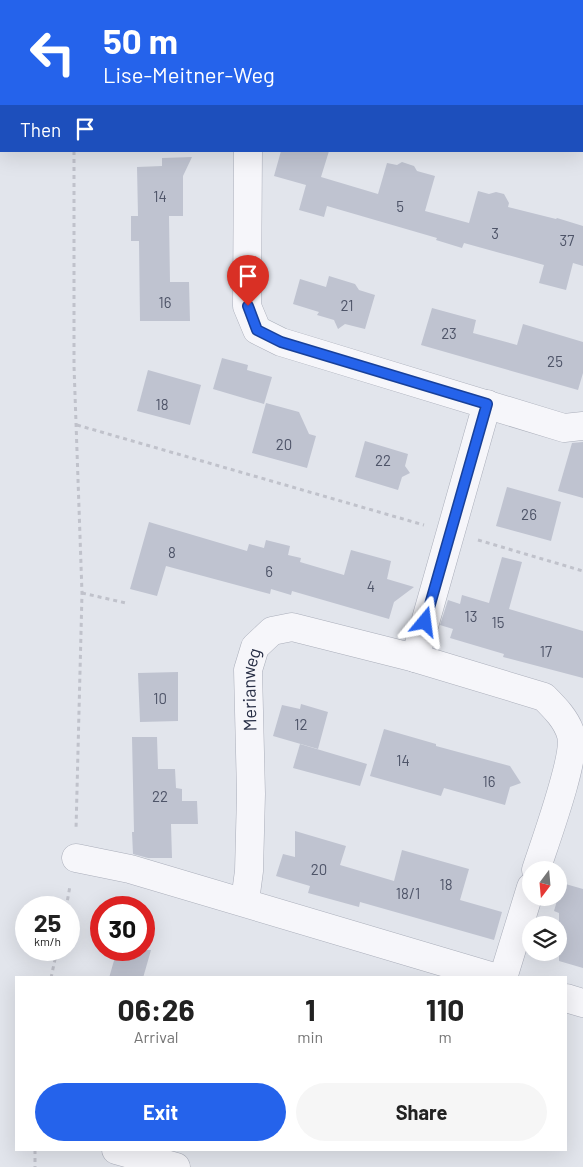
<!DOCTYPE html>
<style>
:root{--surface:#fff;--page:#f6f6f6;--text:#222;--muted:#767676;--accent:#2563eb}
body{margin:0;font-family:Barlow,sans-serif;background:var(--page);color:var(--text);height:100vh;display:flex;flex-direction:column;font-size:19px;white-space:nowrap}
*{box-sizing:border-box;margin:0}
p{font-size:16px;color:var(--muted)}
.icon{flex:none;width:28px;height:28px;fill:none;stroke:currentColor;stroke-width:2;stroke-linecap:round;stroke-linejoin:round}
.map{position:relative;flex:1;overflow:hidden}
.panel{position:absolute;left:15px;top:976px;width:552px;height:175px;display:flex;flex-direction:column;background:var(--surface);border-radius:0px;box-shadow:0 5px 20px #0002}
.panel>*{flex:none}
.top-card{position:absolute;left:0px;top:0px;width:584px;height:152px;box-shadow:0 5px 20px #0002;background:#2563eb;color:#fff;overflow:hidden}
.needle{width:32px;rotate:196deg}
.buttons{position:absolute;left:522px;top:861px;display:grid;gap:10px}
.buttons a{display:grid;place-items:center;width:45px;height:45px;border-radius:50%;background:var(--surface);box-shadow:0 5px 20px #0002;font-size:25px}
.speed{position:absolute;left:15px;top:896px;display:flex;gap:10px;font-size:25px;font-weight:700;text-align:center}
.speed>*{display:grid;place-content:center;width:65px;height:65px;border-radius:50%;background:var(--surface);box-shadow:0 5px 20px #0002;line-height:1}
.speed small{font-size:12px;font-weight:400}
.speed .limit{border:8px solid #d22;background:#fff;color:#111}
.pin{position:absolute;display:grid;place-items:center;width:42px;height:42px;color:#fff;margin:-51px -21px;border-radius:50% 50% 50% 0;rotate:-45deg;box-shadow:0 0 5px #0007}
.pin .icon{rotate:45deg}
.me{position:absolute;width:55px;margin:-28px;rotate:16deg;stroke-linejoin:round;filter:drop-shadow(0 0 4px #0008)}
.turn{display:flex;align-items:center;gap:18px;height:105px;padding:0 20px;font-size:22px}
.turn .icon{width:65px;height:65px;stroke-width:2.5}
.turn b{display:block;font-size:35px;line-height:42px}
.then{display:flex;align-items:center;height:48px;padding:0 20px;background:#0003;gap:10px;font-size:19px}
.eta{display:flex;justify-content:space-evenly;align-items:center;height:85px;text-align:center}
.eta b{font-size:30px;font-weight:700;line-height:35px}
.button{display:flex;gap:10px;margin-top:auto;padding:10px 20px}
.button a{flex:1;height:58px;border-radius:30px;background:var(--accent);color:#fff;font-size:20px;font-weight:700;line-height:58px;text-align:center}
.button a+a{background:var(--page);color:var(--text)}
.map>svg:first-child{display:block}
.building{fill:#bfc3d0}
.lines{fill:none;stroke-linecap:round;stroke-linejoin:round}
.service-casing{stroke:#aaaeba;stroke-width:16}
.minor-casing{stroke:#aaaeba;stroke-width:29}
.path{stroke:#c0c2cb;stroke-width:3;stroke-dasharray:4 4;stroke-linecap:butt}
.service{stroke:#f6f6fa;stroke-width:15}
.minor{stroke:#f6f6fa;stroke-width:28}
.route-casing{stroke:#184099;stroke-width:12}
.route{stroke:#2563eb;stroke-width:9}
.labels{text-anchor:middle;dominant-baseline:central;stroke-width:5;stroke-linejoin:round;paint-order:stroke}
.number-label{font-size:15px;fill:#4e5468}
.street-label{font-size:18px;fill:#282f46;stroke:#f2f4f9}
</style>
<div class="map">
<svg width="583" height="1167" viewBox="0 0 583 1167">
<rect width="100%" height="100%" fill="#e2e5ec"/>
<g class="building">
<polygon points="281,151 329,151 321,177 378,194 387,163 397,165 402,162 414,166 417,171 435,176 425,211 469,223 478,191 489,194 496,192 504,194 509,203 508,207 556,219 557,218 583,226 583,266 573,263 566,290 539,283 544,265 464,243 462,248 436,240 437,238 327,206 324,217 299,210 306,185 274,176"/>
<polygon points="192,157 183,176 183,216 169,216 170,282 189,282 190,321 140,321 139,241 131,241 131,216 138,216 137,167 162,166 162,158"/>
<polygon points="329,276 355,284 359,290 375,295 365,329 345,324 338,329 334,320 317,315 319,312 293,304 300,279 326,287"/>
<polygon points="432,308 476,320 473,333 517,345 523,324 583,342 583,373 578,390 421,345"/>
<polygon points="222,358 248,365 247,370 272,377 264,404 213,389"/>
<polygon points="148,370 201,385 190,425 137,411"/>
<polygon points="266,403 299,412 309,434 316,436 307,468 252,453"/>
<polygon points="365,441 408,454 405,466 410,473 402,477 398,490 355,477"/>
<polygon points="583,442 583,498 558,491 572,443"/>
<polygon points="507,487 561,502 551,541 496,526"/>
<polygon points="149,522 247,551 249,544 264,548 266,540 290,546 288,555 301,558 300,562 344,575 351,550 391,561 387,579 414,587 394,602 389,619 292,591 291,595 271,589 270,594 166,566 157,596 130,589"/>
<polygon points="502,557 522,562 509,609 583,631 583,678 503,657 504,654 450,638 453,629 440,625 448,600 460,604 462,595 489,603"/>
<polygon points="178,672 178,721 140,722 138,673"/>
<polygon points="301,704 328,712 318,749 273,736 282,705 300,709"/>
<polygon points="384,729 436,744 436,746 510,766 521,783 510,787 505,805 444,788 441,796 370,776"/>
<polygon points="132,737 157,737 158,769 175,769 176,788 182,789 182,801 197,801 198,824 171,824 172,858 148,858 133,854 132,832 134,832"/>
<polygon points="300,744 367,764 360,786 293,768"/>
<polygon points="295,831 346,846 340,865 394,881 402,850 469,869 460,900 502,912 494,940 360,902 359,907 308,893 310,886 276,876 283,854 295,857"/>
<polygon points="562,883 583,889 583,968 559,961 559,913 554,911"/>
<polygon points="117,950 151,950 143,978 109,978"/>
</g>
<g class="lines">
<g class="service-casing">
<g id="service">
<polyline points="509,0 514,1"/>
<polyline points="582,22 583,22"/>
</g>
</g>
<g class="minor-casing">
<g id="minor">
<polyline points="582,102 583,100"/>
<polyline points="582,134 583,134"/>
<polyline points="248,151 247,306 257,330 281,342 564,428 583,426"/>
<polyline points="415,658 487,404"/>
<polyline points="76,858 130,869 497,978"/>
<path id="s1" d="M245,901L249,871L251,794L248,670L255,647L272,631L292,627L415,658L544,697C555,708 567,720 571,735C577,756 544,845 536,870"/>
<polyline points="503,978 531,887"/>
<polyline points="566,998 583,1003"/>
<polyline points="116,1150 176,1167"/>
</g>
</g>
<g class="path">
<polyline points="74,1 74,0"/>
<polyline points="74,151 74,366 82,593 76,830"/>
<polyline points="77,425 424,525"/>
<polyline points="478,540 583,571"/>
<polyline points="82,593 126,603"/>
<polyline points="66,908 70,886"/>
<polyline points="51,978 57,950"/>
<polyline points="35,1150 35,1167"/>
</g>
<use href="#service" class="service"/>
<use href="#minor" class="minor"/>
</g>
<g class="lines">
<g class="route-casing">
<polyline id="route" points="248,306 257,330 281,342 487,404 425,622"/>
</g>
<use href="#route" class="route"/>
</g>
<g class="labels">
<g class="number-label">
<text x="160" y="196">14</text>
<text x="400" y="206">5</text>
<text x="495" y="233">3</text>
<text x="567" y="240">37</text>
<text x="165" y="302">16</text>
<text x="347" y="305">21</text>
<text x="449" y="333">23</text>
<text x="555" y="361">25</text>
<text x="162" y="404">18</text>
<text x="284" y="444">20</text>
<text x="383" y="460">22</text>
<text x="529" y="514">26</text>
<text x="172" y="552">8</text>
<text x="269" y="571">6</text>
<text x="371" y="586">4</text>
<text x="471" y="616">13</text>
<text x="498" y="622">15</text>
<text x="546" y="651">17</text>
<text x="160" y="698">10</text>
<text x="301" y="724">12</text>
<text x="403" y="760">14</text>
<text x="489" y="781">16</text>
<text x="160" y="796">22</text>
<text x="319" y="869">20</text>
<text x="446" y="884">18</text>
<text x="408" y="893">18/1</text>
</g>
<g class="street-label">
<text stroke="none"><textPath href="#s1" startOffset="212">Merianweg</textPath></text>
</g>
</g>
</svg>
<div class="buttons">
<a><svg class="needle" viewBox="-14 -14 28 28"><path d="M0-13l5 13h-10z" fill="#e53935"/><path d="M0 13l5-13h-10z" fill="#767676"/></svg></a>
<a><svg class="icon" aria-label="layers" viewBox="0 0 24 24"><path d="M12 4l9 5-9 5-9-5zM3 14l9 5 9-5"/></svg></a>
</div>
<div class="speed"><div>25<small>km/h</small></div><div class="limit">30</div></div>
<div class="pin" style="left:248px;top:306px;background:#d93025"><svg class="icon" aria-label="arrive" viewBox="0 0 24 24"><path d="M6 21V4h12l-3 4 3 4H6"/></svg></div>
<svg class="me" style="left:425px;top:622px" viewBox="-20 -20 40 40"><path d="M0-17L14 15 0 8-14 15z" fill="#2563eb" stroke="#fff" stroke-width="4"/></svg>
<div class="top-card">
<div class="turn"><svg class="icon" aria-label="left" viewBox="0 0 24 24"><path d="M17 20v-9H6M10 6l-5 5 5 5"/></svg><div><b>50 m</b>Lise-Meitner-Weg</div></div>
<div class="then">Then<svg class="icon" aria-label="arrive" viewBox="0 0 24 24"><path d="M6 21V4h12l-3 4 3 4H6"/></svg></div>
</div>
<section class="panel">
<div class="eta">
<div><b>06:26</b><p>Arrival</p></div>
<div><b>1</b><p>min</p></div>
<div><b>110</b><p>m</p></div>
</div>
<div class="button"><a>Exit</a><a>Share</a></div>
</section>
</div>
